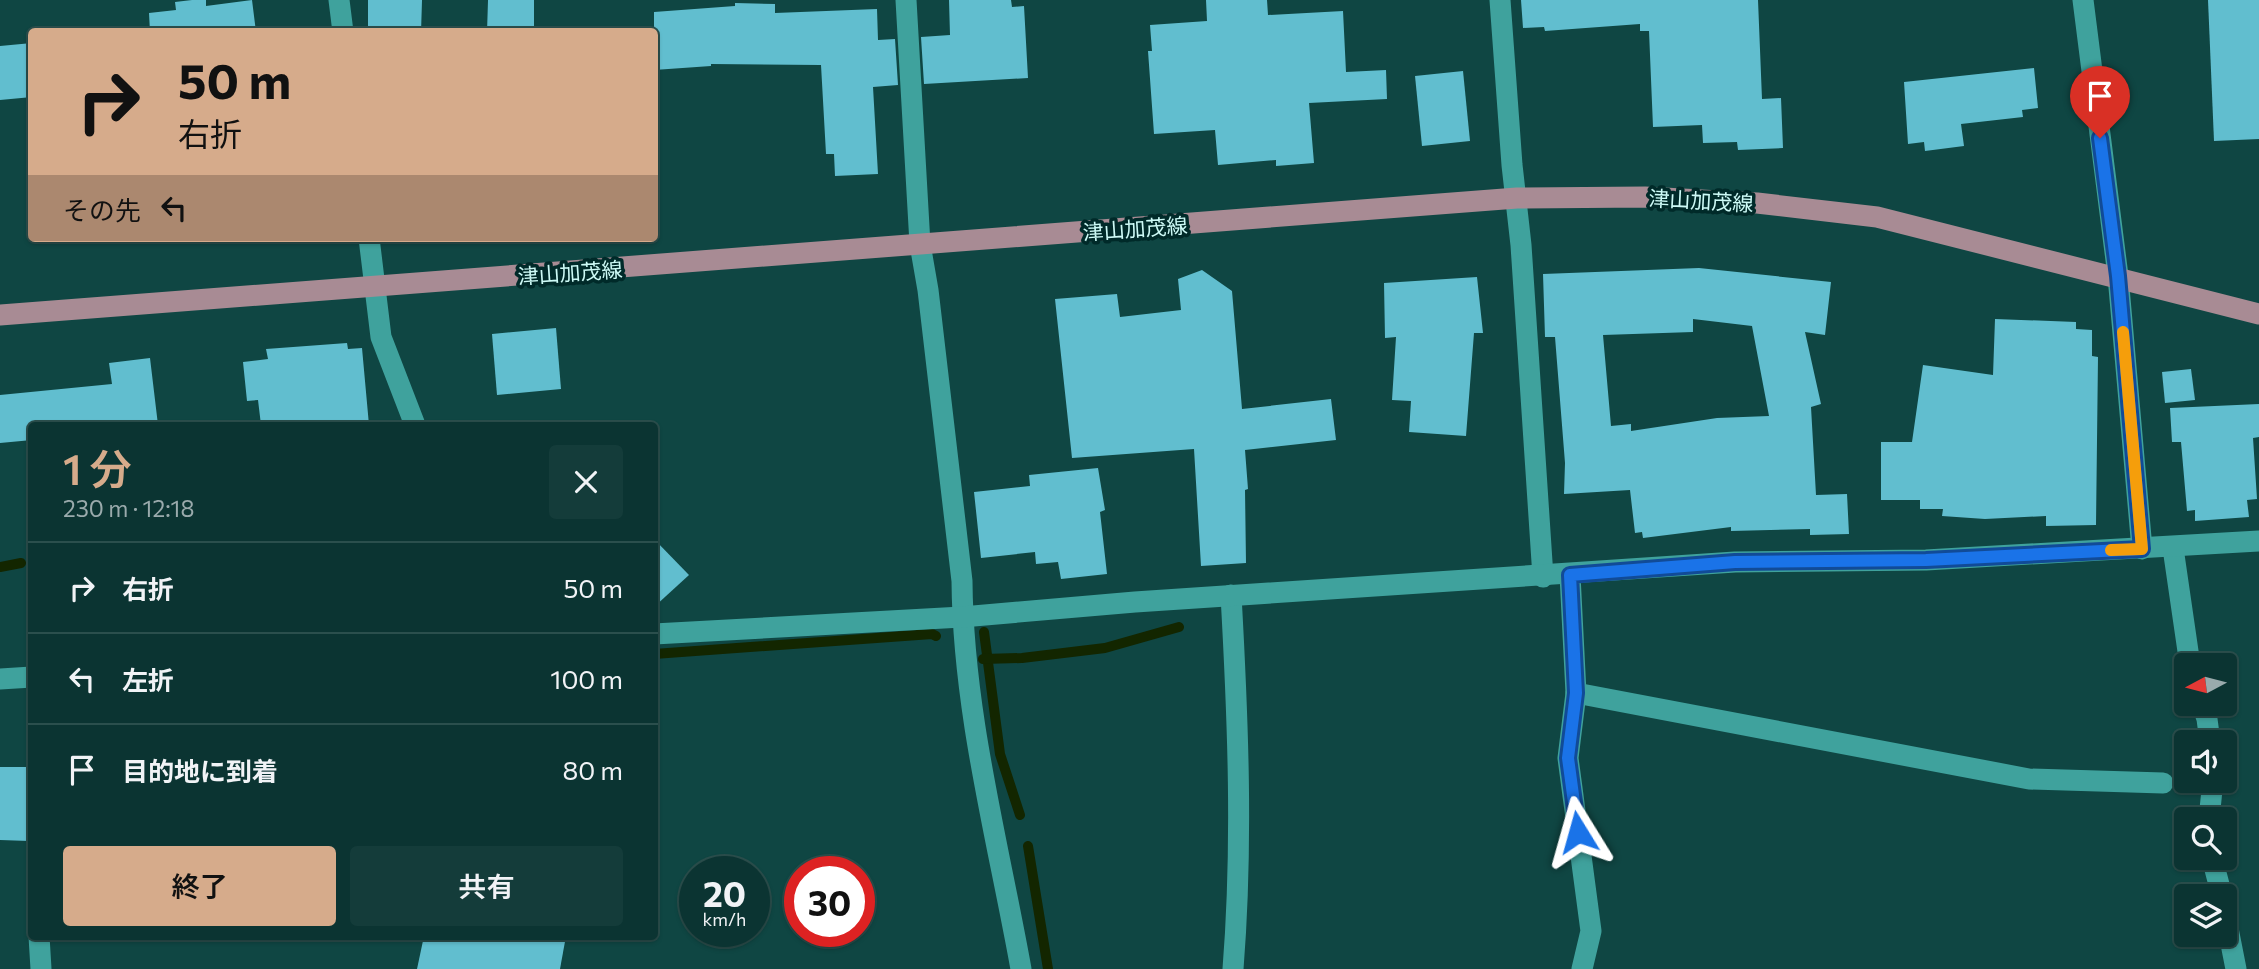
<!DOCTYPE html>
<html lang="ja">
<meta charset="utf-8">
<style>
:root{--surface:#0b3432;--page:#143c3a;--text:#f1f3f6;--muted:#9aaaac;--line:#2b4f4d;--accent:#d6ab8b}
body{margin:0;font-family:Commissioner,"Noto Sans JP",sans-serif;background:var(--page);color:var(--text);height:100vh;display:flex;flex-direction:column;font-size:26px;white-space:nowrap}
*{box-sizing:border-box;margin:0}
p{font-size:23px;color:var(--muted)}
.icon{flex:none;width:38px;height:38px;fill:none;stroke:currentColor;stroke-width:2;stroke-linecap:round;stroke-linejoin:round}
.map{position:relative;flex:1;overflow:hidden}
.sheet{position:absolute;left:28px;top:422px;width:630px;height:518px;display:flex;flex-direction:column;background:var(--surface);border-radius:7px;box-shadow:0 2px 5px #0004,0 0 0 2px var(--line)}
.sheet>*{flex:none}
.guide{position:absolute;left:28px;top:28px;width:630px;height:214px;border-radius:7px;box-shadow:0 2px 5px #0004,0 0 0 2px var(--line);background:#d6ab8b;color:#111;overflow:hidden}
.needle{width:46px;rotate:263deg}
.buttons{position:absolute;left:2174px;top:653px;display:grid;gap:14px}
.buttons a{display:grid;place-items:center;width:63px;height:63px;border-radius:7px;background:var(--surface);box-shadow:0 2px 5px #0004,0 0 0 2px var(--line);font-size:35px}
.speed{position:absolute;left:679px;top:856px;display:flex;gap:14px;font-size:35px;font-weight:700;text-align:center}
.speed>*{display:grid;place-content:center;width:91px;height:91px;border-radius:50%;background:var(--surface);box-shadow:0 2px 5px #0004,0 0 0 2px var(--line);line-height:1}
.speed small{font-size:18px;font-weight:400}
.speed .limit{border:10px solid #d22;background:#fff;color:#111}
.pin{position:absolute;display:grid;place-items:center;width:60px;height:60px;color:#fff;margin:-72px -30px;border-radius:50% 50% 50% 0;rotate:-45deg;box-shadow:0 0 7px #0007}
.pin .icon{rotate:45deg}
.me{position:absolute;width:77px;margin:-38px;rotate:352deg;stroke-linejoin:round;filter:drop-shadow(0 0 5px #0008)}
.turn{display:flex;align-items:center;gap:24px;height:147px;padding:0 35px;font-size:32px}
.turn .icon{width:91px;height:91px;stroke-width:2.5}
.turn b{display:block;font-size:49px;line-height:60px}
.then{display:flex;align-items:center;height:66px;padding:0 35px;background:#0003;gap:14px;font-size:26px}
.round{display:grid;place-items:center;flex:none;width:74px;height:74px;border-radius:7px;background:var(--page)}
.head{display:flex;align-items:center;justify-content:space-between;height:119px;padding:0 35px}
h1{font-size:42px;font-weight:600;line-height:52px;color:var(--accent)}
.cta{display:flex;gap:14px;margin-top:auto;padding:14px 35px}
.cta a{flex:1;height:80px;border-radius:7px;background:var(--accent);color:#111;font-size:28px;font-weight:600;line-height:80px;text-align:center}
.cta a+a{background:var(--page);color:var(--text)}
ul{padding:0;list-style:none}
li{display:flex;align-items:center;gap:21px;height:91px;padding:0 35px;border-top:2px solid var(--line)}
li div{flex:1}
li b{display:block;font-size:26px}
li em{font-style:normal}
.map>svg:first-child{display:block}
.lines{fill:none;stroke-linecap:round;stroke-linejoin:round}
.stream{stroke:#132600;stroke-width:10}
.building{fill:#61becf;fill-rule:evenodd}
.minor{stroke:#3fa29d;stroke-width:21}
.major{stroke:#a88b94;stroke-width:21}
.route-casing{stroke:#114b97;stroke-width:18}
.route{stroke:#1a73e8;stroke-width:12}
.slow{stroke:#f59e0b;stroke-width:12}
.labels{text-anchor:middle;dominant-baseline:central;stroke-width:7;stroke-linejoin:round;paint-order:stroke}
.street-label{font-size:21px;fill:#cdfaf6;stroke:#002a29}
</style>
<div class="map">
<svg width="2259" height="969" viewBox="0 0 2259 969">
<rect width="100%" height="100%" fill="#0f4643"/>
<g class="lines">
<g class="stream">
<polyline points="0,567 21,563"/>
<polyline points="984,632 1000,754 1020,815"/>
<polyline points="654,654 932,634 936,636"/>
<polyline points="983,659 1022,658 1105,648 1179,627"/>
<polyline points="1028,846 1048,969"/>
</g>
</g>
<g class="building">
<polygon points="192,0 206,0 206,6 252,0 256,32 150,32 149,13 176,10 175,2"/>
<polygon points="368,0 422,0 421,32 368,32"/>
<polygon points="488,0 534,0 534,32 487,32"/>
<polygon points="949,0 1011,0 1012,7 1024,6 1028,78 924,84 921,37 950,35"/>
<polygon points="1206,0 1267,0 1268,15 1343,11 1346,72 1386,70 1387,99 1309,103 1314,163 1276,166 1276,160 1218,165 1215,130 1154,134 1148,51 1152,51 1150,25 1207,21"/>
<polygon points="1521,0 1758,0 1762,99 1781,98 1783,148 1738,150 1737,142 1703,143 1702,125 1653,127 1649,31 1640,31 1640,24 1545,31 1544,27 1523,28"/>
<polygon points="2208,0 2259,0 2259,139 2214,141"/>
<polygon points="735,3 775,4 775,13 877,9 878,40 895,39 898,85 873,87 878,174 835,176 834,154 826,154 821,65 711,64 711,66 654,70 654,12 735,6"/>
<polygon points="32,43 32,97 0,100 0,46"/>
<polygon points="2034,68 2038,108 2022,110 2023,117 1961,124 1964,146 1925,151 1924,142 1908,144 1904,82"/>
<polygon points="1463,71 1470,141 1422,146 1415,76"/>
<path d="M1699,268L1831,282L1825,335L1805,332L1821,404L1811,407L1816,495L1847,494L1849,534L1810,535V529L1731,531V527L1643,538L1642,532L1635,533L1630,490L1564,494L1565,463L1555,337H1545L1543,274ZM1693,319L1752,326L1769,416L1717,418L1631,431V424L1611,426L1603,335L1693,332Z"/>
<polygon points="1202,270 1232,291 1242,409 1331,399 1336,440 1245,450 1248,489 1245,490 1246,563 1201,566 1194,449 1072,458 1055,299 1117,294 1120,317 1181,310 1178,279"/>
<polygon points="1477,277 1483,333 1474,333 1466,436 1409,432 1411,401 1392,400 1396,337 1385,338 1384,283"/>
<polygon points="1995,319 2076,322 2076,329 2092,330 2092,356 2098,357 2096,525 2046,526 2046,516 1985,519 1942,516 1943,509 1920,509 1920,500 1881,500 1881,442 1912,442 1923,365 1993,375"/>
<polygon points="556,328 561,389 497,395 492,334"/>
<polygon points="347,343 348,349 362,348 369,425 261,425 258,400 247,401 243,362 268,359 266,349"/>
<polygon points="150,358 158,425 32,425 32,440 0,443 0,395 112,384 109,363"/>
<polygon points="2191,369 2195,400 2165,403 2162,372"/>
<polygon points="2259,404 2259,437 2253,438 2257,499 2247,500 2249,517 2195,521 2195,510 2187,511 2181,442 2172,442 2170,408"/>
<polygon points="1098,468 1105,510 1100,512 1107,574 1061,579 1058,562 1036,564 1035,552 981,558 974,492 1030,486 1029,475"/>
<polygon points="654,539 689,575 654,607"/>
<polygon points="0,767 31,767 29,841 0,840"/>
<polygon points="424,936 566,936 560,969 417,969"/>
</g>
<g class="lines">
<g class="minor">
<polyline points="339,0 343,32"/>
<path d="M906,0L920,244L928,290L962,581C963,712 998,841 1021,969"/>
<polyline points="1500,0 1512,165 1521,245 1543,577"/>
<polyline points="2083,0 2118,276 2142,549"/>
<polyline points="369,238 381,337 415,425"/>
<polyline points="2173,548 2190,665"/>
<polyline points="1570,575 1576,693 1568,758 1591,931 1582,969"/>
<path d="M1231,595C1238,720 1243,844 1233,969"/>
<polyline points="654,634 962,617 1135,602 1735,562 1926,560 2259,541"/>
<polyline points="0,679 32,677"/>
<polyline points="1576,693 2029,779 2163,783"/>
<polyline points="2202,704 2207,719 2210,742"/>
<polyline points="2209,819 2213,780"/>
<polyline points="2212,858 2222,896"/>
<polyline points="2224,908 2236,969"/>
<polyline points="39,936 41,969"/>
</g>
<polyline class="major" points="0,315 1517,198 1645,197 1757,203 1877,217 2259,314"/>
</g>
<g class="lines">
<g class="route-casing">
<polyline id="route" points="1578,832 1568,758 1576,693 1570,575 1735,562 1926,560 2142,549 2118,276 2100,138"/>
</g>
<use href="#route" class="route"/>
<polyline class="slow" points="2111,550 2142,549 2123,332"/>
</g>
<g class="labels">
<g class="street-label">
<text transform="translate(1701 200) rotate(3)">津山加茂線</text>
<text transform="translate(1135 228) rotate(-4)">津山加茂線</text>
<text transform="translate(570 272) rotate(-4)">津山加茂線</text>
</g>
</g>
</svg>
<div class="buttons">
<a><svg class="needle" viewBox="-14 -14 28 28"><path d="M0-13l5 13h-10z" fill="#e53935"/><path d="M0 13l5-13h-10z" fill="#9aaaac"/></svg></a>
<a><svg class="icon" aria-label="sound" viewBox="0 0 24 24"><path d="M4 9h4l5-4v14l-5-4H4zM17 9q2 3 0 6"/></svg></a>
<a><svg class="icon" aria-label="search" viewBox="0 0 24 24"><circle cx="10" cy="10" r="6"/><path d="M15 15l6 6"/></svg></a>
<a><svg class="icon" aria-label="layers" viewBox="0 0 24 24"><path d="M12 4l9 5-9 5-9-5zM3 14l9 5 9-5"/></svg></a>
</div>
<div class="speed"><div>20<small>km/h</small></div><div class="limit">30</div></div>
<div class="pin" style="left:2100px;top:138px;background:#d93025"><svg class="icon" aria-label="arrive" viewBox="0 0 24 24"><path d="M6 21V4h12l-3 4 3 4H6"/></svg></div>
<svg class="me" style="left:1578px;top:832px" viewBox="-20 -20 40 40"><path d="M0-17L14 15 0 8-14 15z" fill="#1a73e8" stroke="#fff" stroke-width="4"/></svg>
<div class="guide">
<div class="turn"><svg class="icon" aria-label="right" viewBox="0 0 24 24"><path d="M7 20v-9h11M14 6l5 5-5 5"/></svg><div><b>50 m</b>右折</div></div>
<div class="then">その先<svg class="icon" aria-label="left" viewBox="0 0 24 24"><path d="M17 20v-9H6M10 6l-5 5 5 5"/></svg></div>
</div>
<section class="sheet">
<div class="head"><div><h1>1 分</h1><p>230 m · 12:18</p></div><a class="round"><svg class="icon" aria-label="close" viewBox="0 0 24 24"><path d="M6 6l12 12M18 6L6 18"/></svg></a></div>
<ul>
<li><svg class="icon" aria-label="right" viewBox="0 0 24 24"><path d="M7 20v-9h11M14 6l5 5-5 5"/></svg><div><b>右折</b></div><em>50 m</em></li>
<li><svg class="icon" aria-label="left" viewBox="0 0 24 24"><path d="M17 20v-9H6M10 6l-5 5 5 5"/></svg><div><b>左折</b></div><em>100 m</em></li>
<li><svg class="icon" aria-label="arrive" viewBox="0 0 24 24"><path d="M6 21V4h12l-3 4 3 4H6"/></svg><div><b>目的地に到着</b></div><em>80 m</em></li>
</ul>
<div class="cta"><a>終了</a><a>共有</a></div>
</section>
</div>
